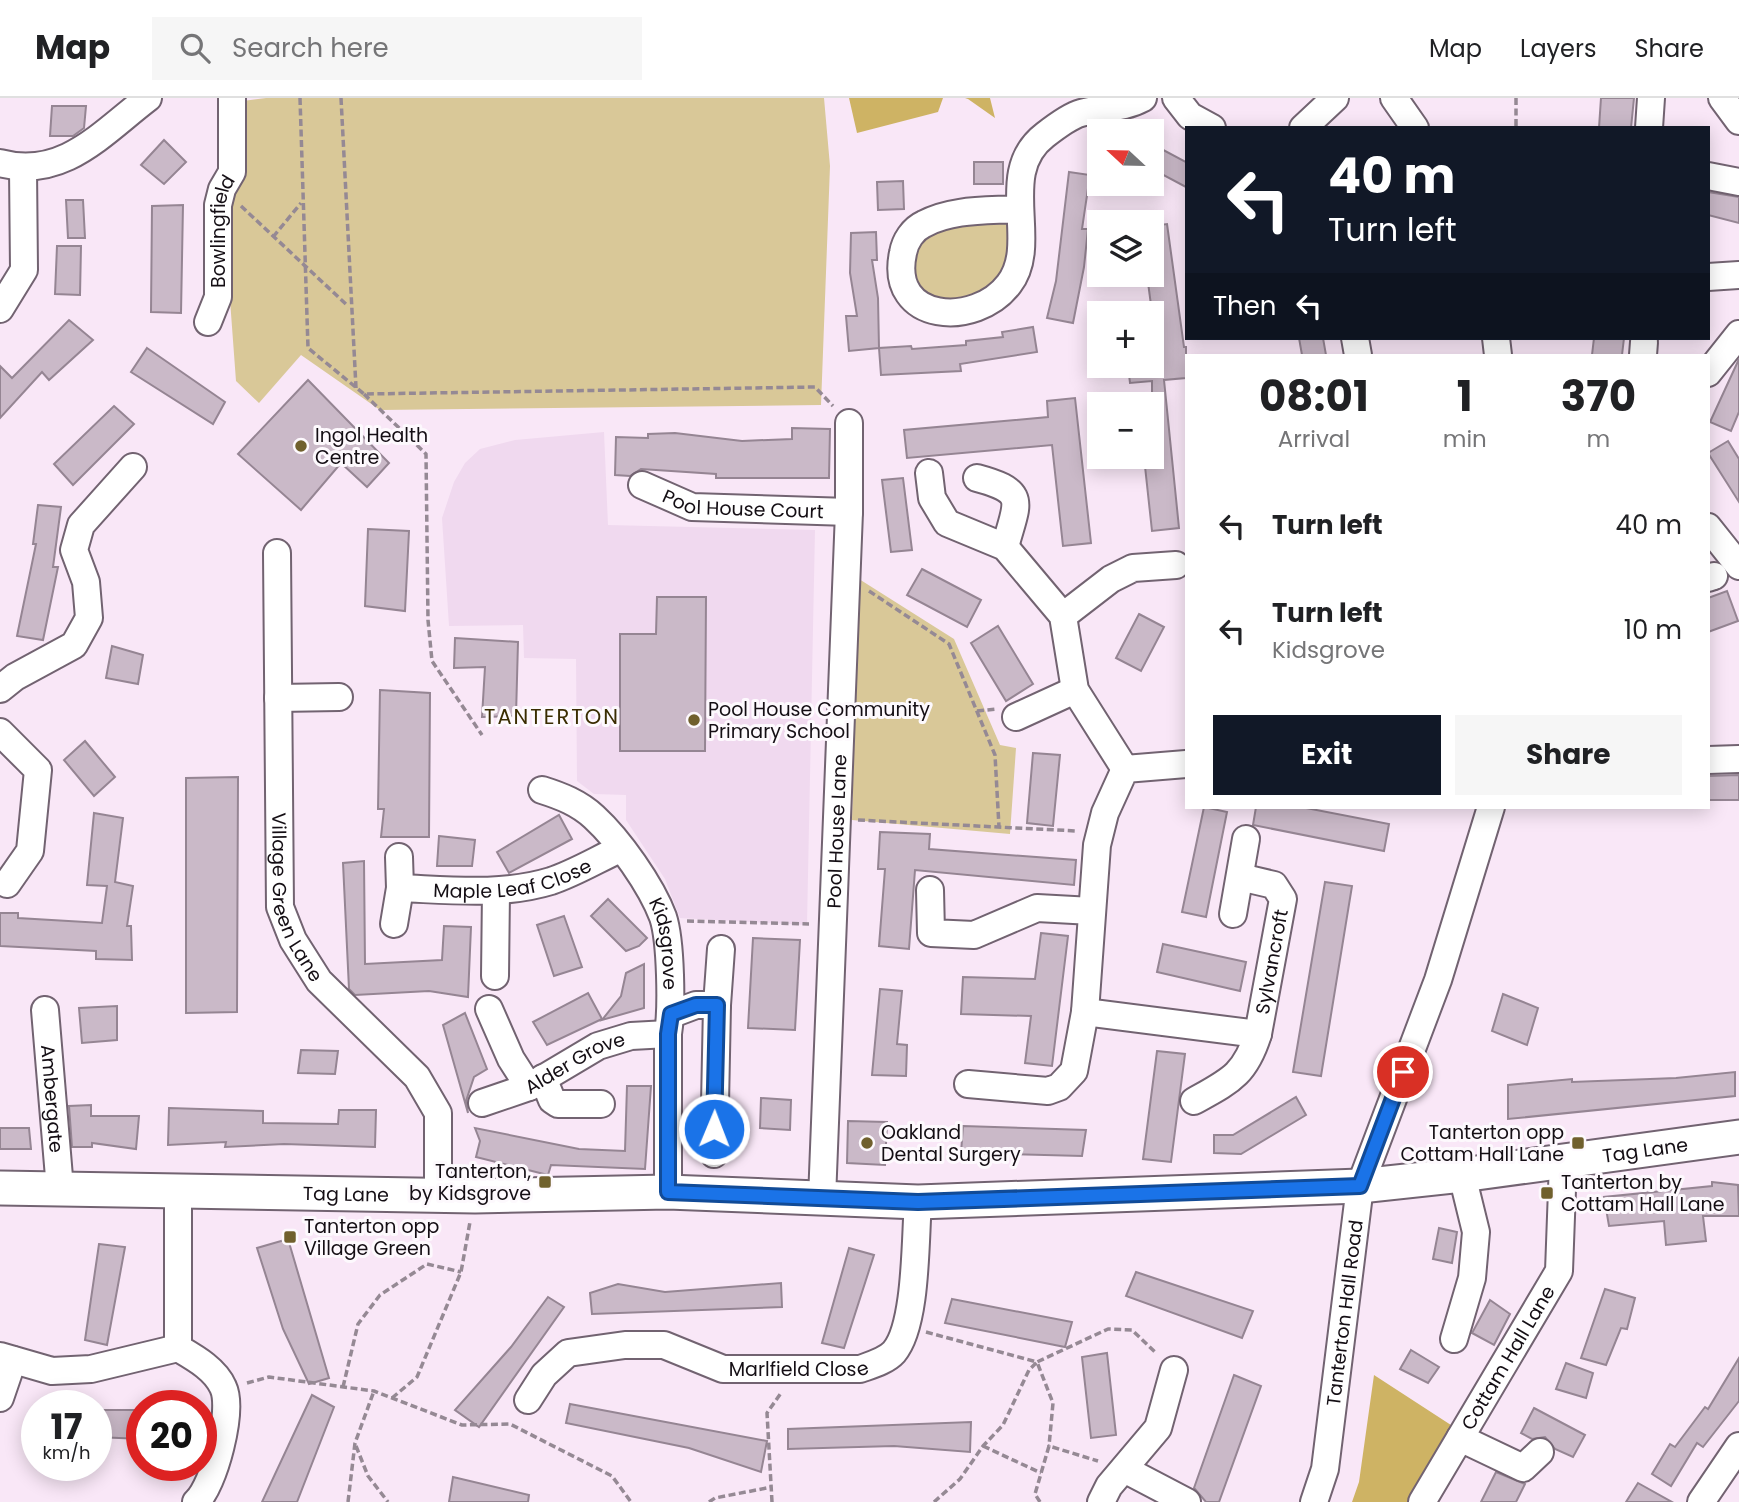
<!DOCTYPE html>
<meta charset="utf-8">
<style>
:root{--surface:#fff;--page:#f6f6f6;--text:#202124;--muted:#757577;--line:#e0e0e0;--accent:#111827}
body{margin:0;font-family:Poppins,sans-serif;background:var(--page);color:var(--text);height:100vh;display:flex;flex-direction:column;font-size:26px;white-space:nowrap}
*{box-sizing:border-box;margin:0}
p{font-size:23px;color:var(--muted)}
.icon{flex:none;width:38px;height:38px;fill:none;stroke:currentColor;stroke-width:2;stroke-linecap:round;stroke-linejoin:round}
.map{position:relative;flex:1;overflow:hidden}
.side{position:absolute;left:1185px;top:256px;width:525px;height:455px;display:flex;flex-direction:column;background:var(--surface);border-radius:0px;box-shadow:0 4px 18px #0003}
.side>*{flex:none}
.banner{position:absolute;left:1185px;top:28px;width:525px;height:214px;border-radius:0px;box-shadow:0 4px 18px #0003;background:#111827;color:#fff;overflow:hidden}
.needle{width:46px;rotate:292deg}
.controls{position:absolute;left:1087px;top:21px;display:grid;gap:14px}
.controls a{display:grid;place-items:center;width:77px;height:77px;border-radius:0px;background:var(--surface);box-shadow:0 4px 18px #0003;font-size:35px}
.speed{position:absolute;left:21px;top:1292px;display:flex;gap:14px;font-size:35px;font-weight:700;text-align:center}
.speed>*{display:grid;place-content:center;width:91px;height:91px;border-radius:50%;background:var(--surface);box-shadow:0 4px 18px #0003;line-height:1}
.speed small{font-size:18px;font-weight:400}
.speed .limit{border:10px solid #d22;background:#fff;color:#111}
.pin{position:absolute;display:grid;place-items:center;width:60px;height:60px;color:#fff;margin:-30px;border:4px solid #fff;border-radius:50%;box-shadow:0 2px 7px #0007}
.me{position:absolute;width:77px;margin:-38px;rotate:1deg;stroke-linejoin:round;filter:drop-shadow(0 0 5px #0008)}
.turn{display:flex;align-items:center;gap:24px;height:147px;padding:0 28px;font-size:32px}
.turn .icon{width:91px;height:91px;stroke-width:2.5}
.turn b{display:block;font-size:49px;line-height:60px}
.then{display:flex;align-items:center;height:66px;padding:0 28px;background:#0003;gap:14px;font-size:26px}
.eta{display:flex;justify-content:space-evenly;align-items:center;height:119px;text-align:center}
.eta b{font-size:42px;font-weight:700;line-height:49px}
.button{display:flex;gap:14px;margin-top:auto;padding:14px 28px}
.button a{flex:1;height:80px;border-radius:0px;background:var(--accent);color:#fff;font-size:28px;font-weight:700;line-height:80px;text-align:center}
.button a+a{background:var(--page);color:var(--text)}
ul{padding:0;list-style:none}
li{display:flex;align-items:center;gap:21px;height:105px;padding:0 28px}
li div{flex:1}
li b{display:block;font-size:26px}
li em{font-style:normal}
header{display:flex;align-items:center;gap:42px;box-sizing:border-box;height:98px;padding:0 35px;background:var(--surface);border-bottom:2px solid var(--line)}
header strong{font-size:33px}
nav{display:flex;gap:38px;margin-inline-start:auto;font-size:24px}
.search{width:490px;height:63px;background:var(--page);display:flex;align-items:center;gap:18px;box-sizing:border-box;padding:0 24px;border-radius:0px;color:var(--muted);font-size:26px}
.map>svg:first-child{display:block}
.built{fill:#f0d9ef}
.green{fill:#d9c898}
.forest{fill:#ceb364}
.building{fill:#cab9c8;stroke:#958593;stroke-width:2}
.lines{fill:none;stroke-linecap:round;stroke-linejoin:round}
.minor-casing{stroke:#726371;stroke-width:30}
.major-casing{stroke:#726371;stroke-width:37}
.path{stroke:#958994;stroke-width:3.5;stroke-dasharray:7 3.5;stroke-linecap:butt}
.minor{stroke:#fff;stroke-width:26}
.major{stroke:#fff;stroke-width:33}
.route-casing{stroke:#114b97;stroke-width:18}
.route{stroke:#1a73e8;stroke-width:12}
.poi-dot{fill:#70602d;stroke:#fdf9fd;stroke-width:2.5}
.labels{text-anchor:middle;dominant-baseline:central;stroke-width:6;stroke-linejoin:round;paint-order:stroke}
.street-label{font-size:19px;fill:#140e14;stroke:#fdf9fd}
.poi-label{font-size:19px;fill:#140e14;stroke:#fdf9fd;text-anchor:start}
.neighbourhood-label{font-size:21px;letter-spacing:2px;fill:#3a2d02;stroke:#fdf9fd}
</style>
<header>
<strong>Map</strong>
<div class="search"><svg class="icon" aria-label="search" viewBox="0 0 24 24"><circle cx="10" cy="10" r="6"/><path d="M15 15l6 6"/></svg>Search here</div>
<nav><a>Map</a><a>Layers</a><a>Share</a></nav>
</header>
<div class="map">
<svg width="1739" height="1404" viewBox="0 0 1739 1404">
<rect width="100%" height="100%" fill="#f9e7f7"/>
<polygon class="built" points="604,334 608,427 815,432 807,827 680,820 665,781 626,722 626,697 594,696 577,683 576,561 524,560 523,527 449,528 442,420 454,384 465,365 480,351 515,342"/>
<g class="green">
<polygon points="266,0 824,0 830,68 821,307 380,312 301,257 259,305 236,283 223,107 243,3"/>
<polygon points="1017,111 1000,196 925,210 904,150 911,136"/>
<polygon points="859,481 954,541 1000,647 1016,650 1010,736 852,722"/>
</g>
<g class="forest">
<polygon points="849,0 943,0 938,14 857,35"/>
<polygon points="965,0 990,0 995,20 968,1"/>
<polygon points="1374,1277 1454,1329 1412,1404 1352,1404 1359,1384"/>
</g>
<g class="building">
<polygon points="1601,0 1634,0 1631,30 1599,30"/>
<polygon points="52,8 86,8 84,30 73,38 50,38"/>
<polygon points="164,42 186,64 164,86 141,67"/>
<polygon points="1152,46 1186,64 1186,89 1152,71"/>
<rect x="974" y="64" width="29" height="22"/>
<polygon points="1069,74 1090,77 1082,131 1088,131 1084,169 1073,225 1047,220 1056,183"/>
<polygon points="903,83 904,111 878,112 877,84"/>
<polygon points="1708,94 1739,99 1739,125 1708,117"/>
<polygon points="66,102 83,102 85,140 68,140"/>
<polygon points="183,107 181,215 151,214 152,108"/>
<polygon points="1167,126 1184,249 1186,249 1186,280 1164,282 1179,430 1152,433 1144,359 1152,359 1152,283 1130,285 1128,268 1152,268 1152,253 1157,252 1147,177 1152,177 1152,128"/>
<polygon points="876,134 877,162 872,162 878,200 879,250 849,253 846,218 857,218 850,175 851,135"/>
<polygon points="57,148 81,148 80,197 55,196"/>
<polygon points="69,222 93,242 49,282 42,274 0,320 0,268 12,280"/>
<polygon points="1033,229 1037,254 960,266 961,273 881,277 879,250 911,248 912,251 966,247 966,243 1003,239 1002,234"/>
<polygon points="1299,240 1323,240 1326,257 1302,257"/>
<polygon points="1594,240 1624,240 1622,257 1592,257"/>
<polygon points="147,250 225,304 213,326 131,274"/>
<polygon points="1739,261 1739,314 1731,333 1710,324"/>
<polygon points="308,282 389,365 367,389 341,365 301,412 238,356"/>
<polygon points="1075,300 1091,445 1063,448 1052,347 907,360 904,332 1048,319 1047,303"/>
<polygon points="114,308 134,326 73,387 54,366"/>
<polygon points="792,330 830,331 829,380 716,380 716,376 641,371 630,378 615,377 616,339 648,340 648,336 675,335 742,343 792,341"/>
<polygon points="1728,343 1739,361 1739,404 1708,355"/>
<polygon points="903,380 912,452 891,454 882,382"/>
<polygon points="38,407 61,409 53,469 58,469 43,542 17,538 36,446 33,446"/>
<polygon points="368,431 409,433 405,513 365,508"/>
<polygon points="922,471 981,502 967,529 907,497"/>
<polygon points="1727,493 1738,523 1708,534 1708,500"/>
<polygon points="657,499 706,499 705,653 620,653 620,536 656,536"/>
<polygon points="1139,516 1164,529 1141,573 1116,560"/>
<polygon points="998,528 1033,586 1006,603 971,545"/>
<polygon points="455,540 518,544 516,618 482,619 485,569 454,570"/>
<polygon points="112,548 143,557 138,586 106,580"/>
<polygon points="380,592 430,595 429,739 381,739 384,711 378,711"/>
<polygon points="85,643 115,679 94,698 64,662"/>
<polygon points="1033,655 1060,657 1053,728 1027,725"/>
<polygon points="1739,677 1739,702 1708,702 1708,678"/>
<polygon points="238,679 237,914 186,915 186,680"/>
<polygon points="1204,709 1227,714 1206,819 1182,814"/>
<polygon points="1256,709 1301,709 1389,726 1384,753 1253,727"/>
<polygon points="94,715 123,720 115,784 133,788 127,828 131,828 132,862 96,861 96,853 0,848 0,815 18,815 18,820 102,825 107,788 87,787"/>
<polygon points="559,717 572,741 509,775 497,754"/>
<polygon points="880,734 930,736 929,751 1076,762 1074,787 915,772 909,851 879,848 885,771 878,771"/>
<polygon points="439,738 475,742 472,768 437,768"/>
<polygon points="364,763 365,866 442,862 444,828 471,829 468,899 429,893 355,897 349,891 343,765"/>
<polygon points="1325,784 1352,788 1321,978 1293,974"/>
<polygon points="608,801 647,840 639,848 626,853 591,818"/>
<polygon points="564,818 582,869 554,878 537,827"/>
<polygon points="1041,835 1068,838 1052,968 1025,965 1031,918 961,916 963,879 1035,881"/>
<polygon points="753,840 800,842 795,932 748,930"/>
<polygon points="1163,846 1246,864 1240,893 1157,874"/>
<polygon points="644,866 644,910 602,922 621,898 626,875"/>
<polygon points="880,891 902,893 897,946 907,947 906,978 872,977"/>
<polygon points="588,895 602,921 547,947 533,924"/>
<polygon points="1503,896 1538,910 1527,947 1492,933"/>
<polygon points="117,908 117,942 82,945 79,910"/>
<polygon points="465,915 487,971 474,979 466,1003 468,1015 443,927"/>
<polygon points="301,952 338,953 335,976 298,975"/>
<polygon points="1157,953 1185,956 1171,1064 1143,1061"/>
<polygon points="1735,974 1735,998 1508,1021 1508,987 1572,981 1572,984 1676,980"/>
<polygon points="627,988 651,988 645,1071 551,1067 548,1077 476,1059 480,1043 475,1030 579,1051 625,1053"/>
<polygon points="1296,999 1306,1017 1241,1056 1214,1055 1214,1037 1233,1037"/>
<polygon points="761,1000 791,1002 790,1032 760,1030"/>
<polygon points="91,1007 91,1018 139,1018 136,1051 92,1045 92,1049 72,1049 69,1008"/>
<polygon points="169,1010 263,1013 263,1025 338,1026 339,1012 376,1012 375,1049 284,1046 225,1049 226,1044 168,1047"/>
<polygon points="848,1023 887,1024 885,1067 847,1065"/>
<polygon points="963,1028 1086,1032 1082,1058 961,1055"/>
<polygon points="0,1030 29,1030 31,1051 0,1051"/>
<polygon points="1712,1084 1738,1087 1739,1118 1703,1118 1706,1143 1666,1147 1664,1123 1609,1128 1604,1099 1712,1088"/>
<polygon points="1439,1130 1457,1134 1452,1165 1433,1161"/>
<polygon points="288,1141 329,1280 309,1286 283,1231 257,1150"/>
<polygon points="99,1146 125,1149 107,1247 85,1242"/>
<polygon points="849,1150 874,1157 844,1250 822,1245"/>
<polygon points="1136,1174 1253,1213 1242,1240 1126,1198"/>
<polygon points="781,1185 782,1209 592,1216 590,1195 618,1186 665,1194"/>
<polygon points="1605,1191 1635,1200 1627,1231 1621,1230 1606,1267 1581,1260"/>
<polygon points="548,1199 564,1209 479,1329 455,1312 511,1249"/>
<polygon points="952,1201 1072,1224 1065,1249 945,1225"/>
<polygon points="1490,1202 1510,1216 1494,1247 1472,1235"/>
<polygon points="1411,1252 1439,1269 1428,1285 1400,1271"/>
<polygon points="1107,1255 1116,1337 1091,1340 1082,1259"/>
<polygon points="1739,1260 1739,1303 1703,1349 1697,1345 1671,1388 1652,1376 1670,1346 1675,1349 1705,1309 1708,1311"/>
<polygon points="1566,1265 1593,1275 1586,1300 1556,1291"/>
<polygon points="1234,1277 1261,1288 1219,1404 1206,1404 1194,1390"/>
<polygon points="312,1297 334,1309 297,1404 262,1404"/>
<polygon points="570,1306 767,1343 761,1374 689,1350 566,1325"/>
<polygon points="1534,1310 1585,1337 1573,1359 1555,1351 1545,1339 1532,1341 1521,1335"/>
<polygon points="96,1312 142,1312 142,1341 96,1339"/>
<polygon points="971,1324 970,1354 894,1348 788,1351 788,1331"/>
<polygon points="1496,1374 1525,1386 1516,1404 1481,1404"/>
<polygon points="453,1379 529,1397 528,1404 449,1404"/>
<polygon points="1638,1385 1672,1404 1626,1404"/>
</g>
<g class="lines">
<g class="minor-casing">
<g id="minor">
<polyline points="1176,0 1190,18 1212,30"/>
<polyline points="1394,0 1415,30"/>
<polyline points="1722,0 1739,23"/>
<polyline points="1303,30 1335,0"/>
<polyline points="1649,30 1651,0"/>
<path d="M0,65C63,82 102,35 148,0"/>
<polyline points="1708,78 1739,84"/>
<path d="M1017,111C986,113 952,111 924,126C913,131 905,143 903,155C888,225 976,230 1009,186C1041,145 995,75 1045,37C1054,30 1070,18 1081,15C1102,9 1123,11 1143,0"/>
<polyline points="1708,179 1739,177"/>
<polyline points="0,211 24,172 23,71"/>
<path id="s1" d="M208,224L218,199V107L222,91L232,74V0"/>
<polyline points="1355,240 1358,257"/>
<polyline points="1496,240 1498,257"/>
<polyline points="1643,257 1644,244"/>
<polyline points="1708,275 1739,236"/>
<polyline points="929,375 932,400 947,425 1005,449 1063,518 1075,592 1125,671"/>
<path d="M977,380C1029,394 1017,404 1005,449"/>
<path id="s2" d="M642,387L692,409L849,414"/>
<polyline points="1708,429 1739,468"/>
<path id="s3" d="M277,455L280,809L293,842L319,883L417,979L438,1015V1096"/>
<polyline points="1708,480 1714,478"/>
<polyline points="1063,518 1111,481 1133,470 1176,467"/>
<polyline points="0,591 15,579 74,547 89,520 86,484 74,452 81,427 133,369"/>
<polyline points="278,600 339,599"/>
<polyline points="1016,619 1075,592"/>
<polyline points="0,634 38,672 30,753 7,786"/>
<polyline points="1708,662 1739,661"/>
<path id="s4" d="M542,692C561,698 579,705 594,719C619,742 651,787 663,819C671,843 672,911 668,936V1094"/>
<path id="s5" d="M400,790C450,792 502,798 551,783C575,775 598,761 620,751"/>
<polyline points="930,792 931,835 974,837 1037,810 1092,813"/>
<polyline points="1233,816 1246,741"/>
<polyline points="394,826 400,790 399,759"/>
<polyline points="495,878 496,793"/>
<polyline points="489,911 511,961 529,989"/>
<path id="s6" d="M45,912L60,1091"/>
<path id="s7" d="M1085,914L1258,936L1283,801L1274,787L1240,779"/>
<polyline points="672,916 696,907 717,907"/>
<polyline points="543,980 552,1002 558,1006 601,1006"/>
<polyline points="968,986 1048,993 1059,989 1074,973 1085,914 1097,747 1105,715 1125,671 1186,666"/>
<path d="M1194,1003C1230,983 1245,977 1258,936"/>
<path id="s8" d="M482,1005L529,989L598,948L631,938L668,936"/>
<polyline points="714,1056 717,907 721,851"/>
<path d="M178,1095V1250C195,1260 215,1271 223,1289C234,1312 214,1388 196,1404"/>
<path id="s9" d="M822,1101L849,414V325"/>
<polyline points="1454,1241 1472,1180 1476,1134 1462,1077"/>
<polyline points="0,1258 52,1273 91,1271 178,1250"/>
<polyline points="0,1300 13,1262"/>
<path id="s10" d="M528,1302L544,1277L568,1255L625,1247H664L723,1271H860C871,1267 886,1263 894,1254C917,1227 915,1141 918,1104"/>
<polyline points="1460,1340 1523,1370 1540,1354"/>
<polyline points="1124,1371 1187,1404"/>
<polyline points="1101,1404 1109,1388 1158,1330 1174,1272"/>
<path id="s11" d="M1314,1404L1325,1371L1360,1088L1438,882L1491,709"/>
<path id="s12" d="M1422,1404L1559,1173L1563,1064"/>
<polyline points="1701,1404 1739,1348"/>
</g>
</g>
<g class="major-casing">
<g id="major">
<path id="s13" d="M0,1090L475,1098L668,1094L918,1104L1360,1088L1462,1077L1739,1039"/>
</g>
</g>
<g class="path">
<polyline points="300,0 308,250 364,296 815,289 833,308"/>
<polyline points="341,0 356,290"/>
<polyline points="1516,0 1516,30"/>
<polyline points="241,108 348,208"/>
<polyline points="273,139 301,105"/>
<polyline points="364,296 426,356 428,522 432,563 482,637"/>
<polyline points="869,493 949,546 995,657 999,729"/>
<polyline points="977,613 996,611"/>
<polyline points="858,722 1077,733"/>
<polyline points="687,823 809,826"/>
<polyline points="926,1234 1037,1264 1108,1231 1132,1232 1157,1256"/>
<polyline points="247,1285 269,1279 374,1293 462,1327 510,1326 612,1378 631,1404"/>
<polyline points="343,1289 358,1226 380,1197 427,1166 461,1174"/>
<polyline points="392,1300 417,1279 461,1174 470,1124"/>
<polyline points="356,1348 368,1378 388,1404"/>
<polyline points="983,1348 1041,1375"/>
<polyline points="348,1404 355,1345 374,1293"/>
<polyline points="709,1404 715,1400 772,1389"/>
<polyline points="772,1404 767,1315 781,1295"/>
<polyline points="934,1404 960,1381 983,1348 1003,1327 1029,1272 1037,1264 1053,1305 1049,1348"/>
<polyline points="1040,1404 1035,1396 1049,1348 1098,1363"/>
</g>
<use href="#minor" class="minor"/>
<use href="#major" class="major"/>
</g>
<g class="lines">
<g class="route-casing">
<polyline id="route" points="714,1031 717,907 696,907 671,916 668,936 668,1094 918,1104 1360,1088 1403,974"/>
</g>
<use href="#route" class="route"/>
</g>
<g class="poi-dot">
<circle cx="301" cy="348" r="7"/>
<circle cx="694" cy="622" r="7"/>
<circle cx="867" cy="1045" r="7"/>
<rect x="1571" y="1038" width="14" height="14" rx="3.5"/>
<rect x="538" y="1077" width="14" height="14" rx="3.5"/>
<rect x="1540" y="1088" width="14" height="14" rx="3.5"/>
<rect x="283" y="1132" width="14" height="14" rx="3.5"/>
</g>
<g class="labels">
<g class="street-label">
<text stroke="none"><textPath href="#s1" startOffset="93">Bowlingfield</textPath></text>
<text stroke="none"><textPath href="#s2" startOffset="105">Pool House Court</textPath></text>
<text stroke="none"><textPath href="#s9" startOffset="368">Pool House Lane</textPath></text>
<text stroke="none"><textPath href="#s5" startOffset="114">Maple Leaf Close</textPath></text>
<text stroke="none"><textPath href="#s3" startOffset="348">Village Green Lane</textPath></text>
<text stroke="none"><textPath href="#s4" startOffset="208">Kidsgrove</textPath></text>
<text stroke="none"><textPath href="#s7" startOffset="248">Sylvancroft</textPath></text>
<text stroke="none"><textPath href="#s8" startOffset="102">Alder Grove</textPath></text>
<text stroke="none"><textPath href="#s6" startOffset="89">Ambergate</textPath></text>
<text stroke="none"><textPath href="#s13" startOffset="1648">Tag Lane</textPath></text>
<text stroke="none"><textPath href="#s13" startOffset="346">Tag Lane</textPath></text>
<text stroke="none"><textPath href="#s11" startOffset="192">Tanterton Hall Road</textPath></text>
<text stroke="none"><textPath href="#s12" startOffset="168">Cottam Hall Lane</textPath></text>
<text stroke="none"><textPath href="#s10" startOffset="298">Marlfield Close</textPath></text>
</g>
<g class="poi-label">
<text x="315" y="337">Ingol Health<tspan x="315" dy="22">Centre</tspan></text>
<text x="708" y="611">Pool House Community<tspan x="708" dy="22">Primary School</tspan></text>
<text x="881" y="1034">Oakland<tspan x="881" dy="22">Dental Surgery</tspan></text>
<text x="1564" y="1034" text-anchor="end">Tanterton opp<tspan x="1564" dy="22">Cottam Hall Lane</tspan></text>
<text x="531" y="1073" text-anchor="end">Tanterton,<tspan x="531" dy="22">by Kidsgrove</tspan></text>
<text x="1561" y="1084">Tanterton by<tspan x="1561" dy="22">Cottam Hall Lane</tspan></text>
<text x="304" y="1128">Tanterton opp<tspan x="304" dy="22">Village Green</tspan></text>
</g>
<g class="neighbourhood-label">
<text x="552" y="618">TANTERTON</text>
</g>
</g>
</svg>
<div class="controls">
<a><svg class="needle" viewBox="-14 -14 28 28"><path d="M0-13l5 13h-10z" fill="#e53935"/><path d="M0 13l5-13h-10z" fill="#757577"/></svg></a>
<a><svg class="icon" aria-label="layers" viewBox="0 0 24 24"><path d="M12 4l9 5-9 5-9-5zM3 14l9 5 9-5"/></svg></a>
<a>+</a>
<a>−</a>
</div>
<div class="speed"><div>17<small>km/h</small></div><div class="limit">20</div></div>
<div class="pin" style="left:1403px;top:974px;background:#d93025"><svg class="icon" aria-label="arrive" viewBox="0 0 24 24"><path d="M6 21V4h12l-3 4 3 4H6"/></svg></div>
<svg class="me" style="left:714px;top:1031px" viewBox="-20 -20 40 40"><circle r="17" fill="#1a73e8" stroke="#fff" stroke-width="3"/><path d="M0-11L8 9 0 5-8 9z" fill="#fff"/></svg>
<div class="banner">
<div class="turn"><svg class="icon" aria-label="left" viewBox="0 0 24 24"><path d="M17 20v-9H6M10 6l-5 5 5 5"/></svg><div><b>40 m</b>Turn left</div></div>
<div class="then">Then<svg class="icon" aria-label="left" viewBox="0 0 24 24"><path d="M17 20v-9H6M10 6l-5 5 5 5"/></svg></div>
</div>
<section class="side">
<div class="eta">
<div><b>08:01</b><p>Arrival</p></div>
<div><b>1</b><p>min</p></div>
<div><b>370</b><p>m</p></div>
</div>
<ul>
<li><svg class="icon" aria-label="left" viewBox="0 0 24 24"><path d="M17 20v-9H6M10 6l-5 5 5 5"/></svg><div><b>Turn left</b></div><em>40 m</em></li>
<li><svg class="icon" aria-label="left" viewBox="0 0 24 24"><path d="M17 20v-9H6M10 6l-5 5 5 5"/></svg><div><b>Turn left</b><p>Kidsgrove</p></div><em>10 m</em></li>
</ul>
<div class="button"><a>Exit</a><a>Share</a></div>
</section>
</div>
